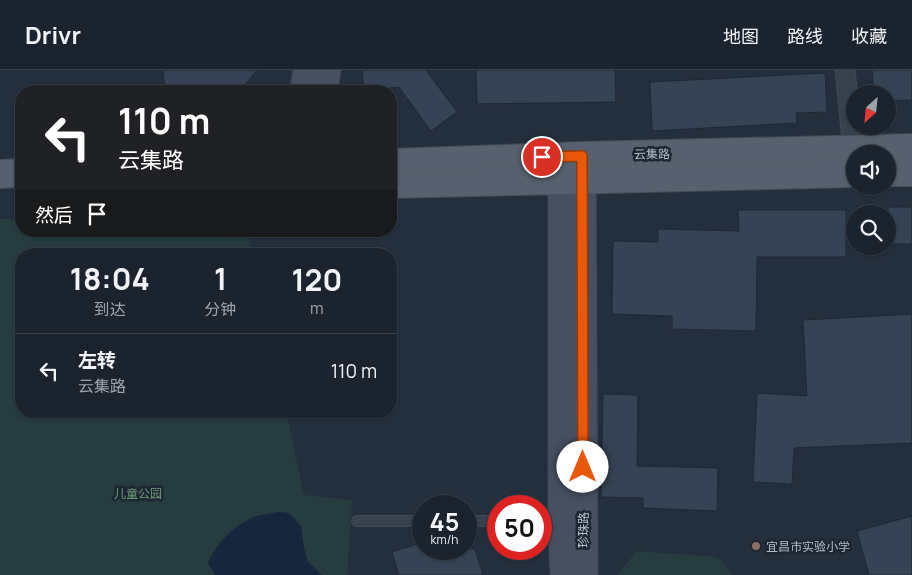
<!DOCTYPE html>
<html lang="zh">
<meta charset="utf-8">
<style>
:root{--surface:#1b232e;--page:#242b36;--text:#f1f3f6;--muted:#a0a4aa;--line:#39404a}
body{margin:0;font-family:Manrope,"Noto Sans SC",sans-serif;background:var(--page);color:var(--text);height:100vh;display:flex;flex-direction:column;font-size:19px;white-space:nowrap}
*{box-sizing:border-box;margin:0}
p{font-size:16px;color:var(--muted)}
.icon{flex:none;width:28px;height:28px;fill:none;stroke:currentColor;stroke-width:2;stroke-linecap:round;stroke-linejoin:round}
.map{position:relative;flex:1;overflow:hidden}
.side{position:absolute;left:15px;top:178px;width:382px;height:170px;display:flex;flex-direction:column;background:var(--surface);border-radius:20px;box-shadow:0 1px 4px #0004,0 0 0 1px var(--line)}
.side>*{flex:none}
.top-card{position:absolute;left:15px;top:15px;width:382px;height:152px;border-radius:20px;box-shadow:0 1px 4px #0004,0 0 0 1px var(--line);background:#202124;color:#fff;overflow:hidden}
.needle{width:32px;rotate:207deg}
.tools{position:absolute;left:846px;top:15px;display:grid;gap:10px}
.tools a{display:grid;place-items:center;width:50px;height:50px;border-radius:50%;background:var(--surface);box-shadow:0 1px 4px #0004,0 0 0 1px var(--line);font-size:25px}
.speed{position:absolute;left:412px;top:425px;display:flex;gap:10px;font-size:25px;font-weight:700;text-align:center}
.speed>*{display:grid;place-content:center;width:65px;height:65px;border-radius:50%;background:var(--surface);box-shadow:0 1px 4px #0004,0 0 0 1px var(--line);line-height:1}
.speed small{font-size:12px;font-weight:400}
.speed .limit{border:8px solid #d22;background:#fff;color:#111}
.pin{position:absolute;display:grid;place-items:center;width:42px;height:42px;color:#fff;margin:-21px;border:2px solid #fff;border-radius:50%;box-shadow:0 1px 5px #0007}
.me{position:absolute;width:55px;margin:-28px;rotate:0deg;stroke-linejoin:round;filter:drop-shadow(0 0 4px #0008)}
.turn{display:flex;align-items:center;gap:18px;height:105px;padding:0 20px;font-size:22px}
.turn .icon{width:65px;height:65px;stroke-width:2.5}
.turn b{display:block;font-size:35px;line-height:42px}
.then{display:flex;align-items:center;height:48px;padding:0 20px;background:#0003;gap:10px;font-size:19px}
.eta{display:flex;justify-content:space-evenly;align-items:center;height:85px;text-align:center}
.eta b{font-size:30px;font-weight:700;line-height:35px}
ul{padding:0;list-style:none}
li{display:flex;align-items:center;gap:15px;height:75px;padding:0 20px;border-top:1px solid var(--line)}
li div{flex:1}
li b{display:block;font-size:19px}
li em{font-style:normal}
header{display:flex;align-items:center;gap:30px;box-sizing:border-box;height:70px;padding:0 25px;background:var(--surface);border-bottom:1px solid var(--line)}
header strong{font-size:24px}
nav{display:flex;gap:28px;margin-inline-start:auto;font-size:18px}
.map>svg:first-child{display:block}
.green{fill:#263c3f}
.water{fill:#17263c}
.building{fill:#364354;stroke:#1f2835}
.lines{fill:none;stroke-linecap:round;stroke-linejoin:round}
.service-casing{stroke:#414a57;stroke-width:12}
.minor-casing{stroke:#414a57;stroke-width:21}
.secondary-casing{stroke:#414a57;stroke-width:29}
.primary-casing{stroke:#414a57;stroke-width:30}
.service{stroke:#38414e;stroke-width:10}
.minor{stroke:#38414e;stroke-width:19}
.secondary{stroke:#465061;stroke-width:26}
.primary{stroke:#56606e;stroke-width:28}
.route-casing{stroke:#983908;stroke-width:12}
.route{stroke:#ea580c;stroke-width:9}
.education-dot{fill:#8d6e63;stroke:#1d2633;stroke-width:2}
.labels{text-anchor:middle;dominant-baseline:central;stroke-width:5;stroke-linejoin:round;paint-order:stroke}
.street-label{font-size:12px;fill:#b4bcc9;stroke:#1d2633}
.park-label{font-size:12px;fill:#6b9a76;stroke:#1d2633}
.poi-label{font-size:12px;fill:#b4bcc9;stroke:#1d2633;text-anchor:start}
</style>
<header>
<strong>Drivr</strong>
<nav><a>地图</a><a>路线</a><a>收藏</a></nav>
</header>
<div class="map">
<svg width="912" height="505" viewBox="0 0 912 505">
<rect width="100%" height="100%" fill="#242f3e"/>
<g class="green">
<polygon points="0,149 21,149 21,161 247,161 252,184 21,184 21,341 286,341 304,425 352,430 347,505 0,505"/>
<polygon points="637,481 718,487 732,505 617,505"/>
</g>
<path class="water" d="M279,442L289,443L301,456L304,478L308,492L322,505H215L208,493C216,474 233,456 252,448C259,444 270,444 279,442Z"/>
<g class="building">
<polygon points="163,0 257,0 240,21 165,21"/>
<polygon points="362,0 426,0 457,42 431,61 399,17 364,21"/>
<polygon points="476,0 615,0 616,32 477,34"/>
<polygon points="872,0 912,0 912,30 888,31 888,24 874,24"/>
<polygon points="825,3 827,42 796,43 797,53 652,61 650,12"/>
<rect x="888" y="137" width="24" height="37"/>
<polygon points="738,140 846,140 846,187 757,187 756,261 672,259 672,246 612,244 613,171 658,172 658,159 739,161"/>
<polygon points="912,244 912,373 794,378 792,414 753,412 757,323 807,326 803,250"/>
<polygon points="603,324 638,325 637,396 718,398 717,441 643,438 643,428 601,427"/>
<polygon points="912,446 912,505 869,505 857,461"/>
<polygon points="424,472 424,479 475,479 483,505 399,505 392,482"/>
</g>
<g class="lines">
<g class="service-casing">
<g id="service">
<polyline points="357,451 424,451"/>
<polyline points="466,451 499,451"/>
<polyline points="541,451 561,451"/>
</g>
</g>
<g class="minor-casing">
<polyline id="minor" points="845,0 853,80"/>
</g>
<g class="secondary-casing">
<g id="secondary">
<polyline points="304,21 307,0"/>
<polyline points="323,21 327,0"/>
<polyline points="561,87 562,110 562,451 564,505"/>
<polyline points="582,88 584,505"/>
</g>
</g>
<g class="primary-casing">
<g id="primary">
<polyline points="391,93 582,86 912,78"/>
<polyline points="888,102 912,102"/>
<polyline points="0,104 21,103"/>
<polyline points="391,114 855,103"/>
</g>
</g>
<use href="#service" class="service"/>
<use href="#minor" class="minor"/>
<use href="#secondary" class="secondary"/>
<use href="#primary" class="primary"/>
</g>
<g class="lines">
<g class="route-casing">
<polyline id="route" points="542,87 582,86 583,397"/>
</g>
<use href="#route" class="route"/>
</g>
<circle class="education-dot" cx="756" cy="476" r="5"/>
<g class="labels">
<g class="street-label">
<text transform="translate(652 84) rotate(-1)">云集路</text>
<text transform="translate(583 460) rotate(-90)">珍珠路</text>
</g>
<g class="park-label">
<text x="138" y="423">儿童公园</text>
</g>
<g class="poi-label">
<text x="766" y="476">宜昌市实验小学</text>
</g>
</g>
</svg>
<div class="tools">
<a><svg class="needle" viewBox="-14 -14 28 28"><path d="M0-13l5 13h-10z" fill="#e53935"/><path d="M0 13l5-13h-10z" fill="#a0a4aa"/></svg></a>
<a><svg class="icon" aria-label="sound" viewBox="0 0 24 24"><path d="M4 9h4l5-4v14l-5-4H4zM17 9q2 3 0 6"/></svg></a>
<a><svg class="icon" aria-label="search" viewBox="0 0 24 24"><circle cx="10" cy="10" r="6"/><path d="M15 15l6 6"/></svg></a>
</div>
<div class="speed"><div>45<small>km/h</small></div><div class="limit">50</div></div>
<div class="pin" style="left:542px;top:87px;background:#d93025"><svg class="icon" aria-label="arrive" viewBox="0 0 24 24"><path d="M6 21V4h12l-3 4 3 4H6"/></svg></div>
<svg class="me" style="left:583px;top:397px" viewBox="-20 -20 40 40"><circle r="19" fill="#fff"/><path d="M0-13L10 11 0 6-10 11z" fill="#ea580c"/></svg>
<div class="top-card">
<div class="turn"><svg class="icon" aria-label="left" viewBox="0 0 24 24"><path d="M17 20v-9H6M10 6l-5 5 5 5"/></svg><div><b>110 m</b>云集路</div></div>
<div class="then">然后<svg class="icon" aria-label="arrive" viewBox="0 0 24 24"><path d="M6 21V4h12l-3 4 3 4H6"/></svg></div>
</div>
<section class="side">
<div class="eta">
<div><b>18:04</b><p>到达</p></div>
<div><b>1</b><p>分钟</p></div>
<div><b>120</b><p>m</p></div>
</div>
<ul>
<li><svg class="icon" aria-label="left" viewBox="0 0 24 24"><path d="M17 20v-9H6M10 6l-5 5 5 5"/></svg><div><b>左转</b><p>云集路</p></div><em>110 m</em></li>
</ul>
</section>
</div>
